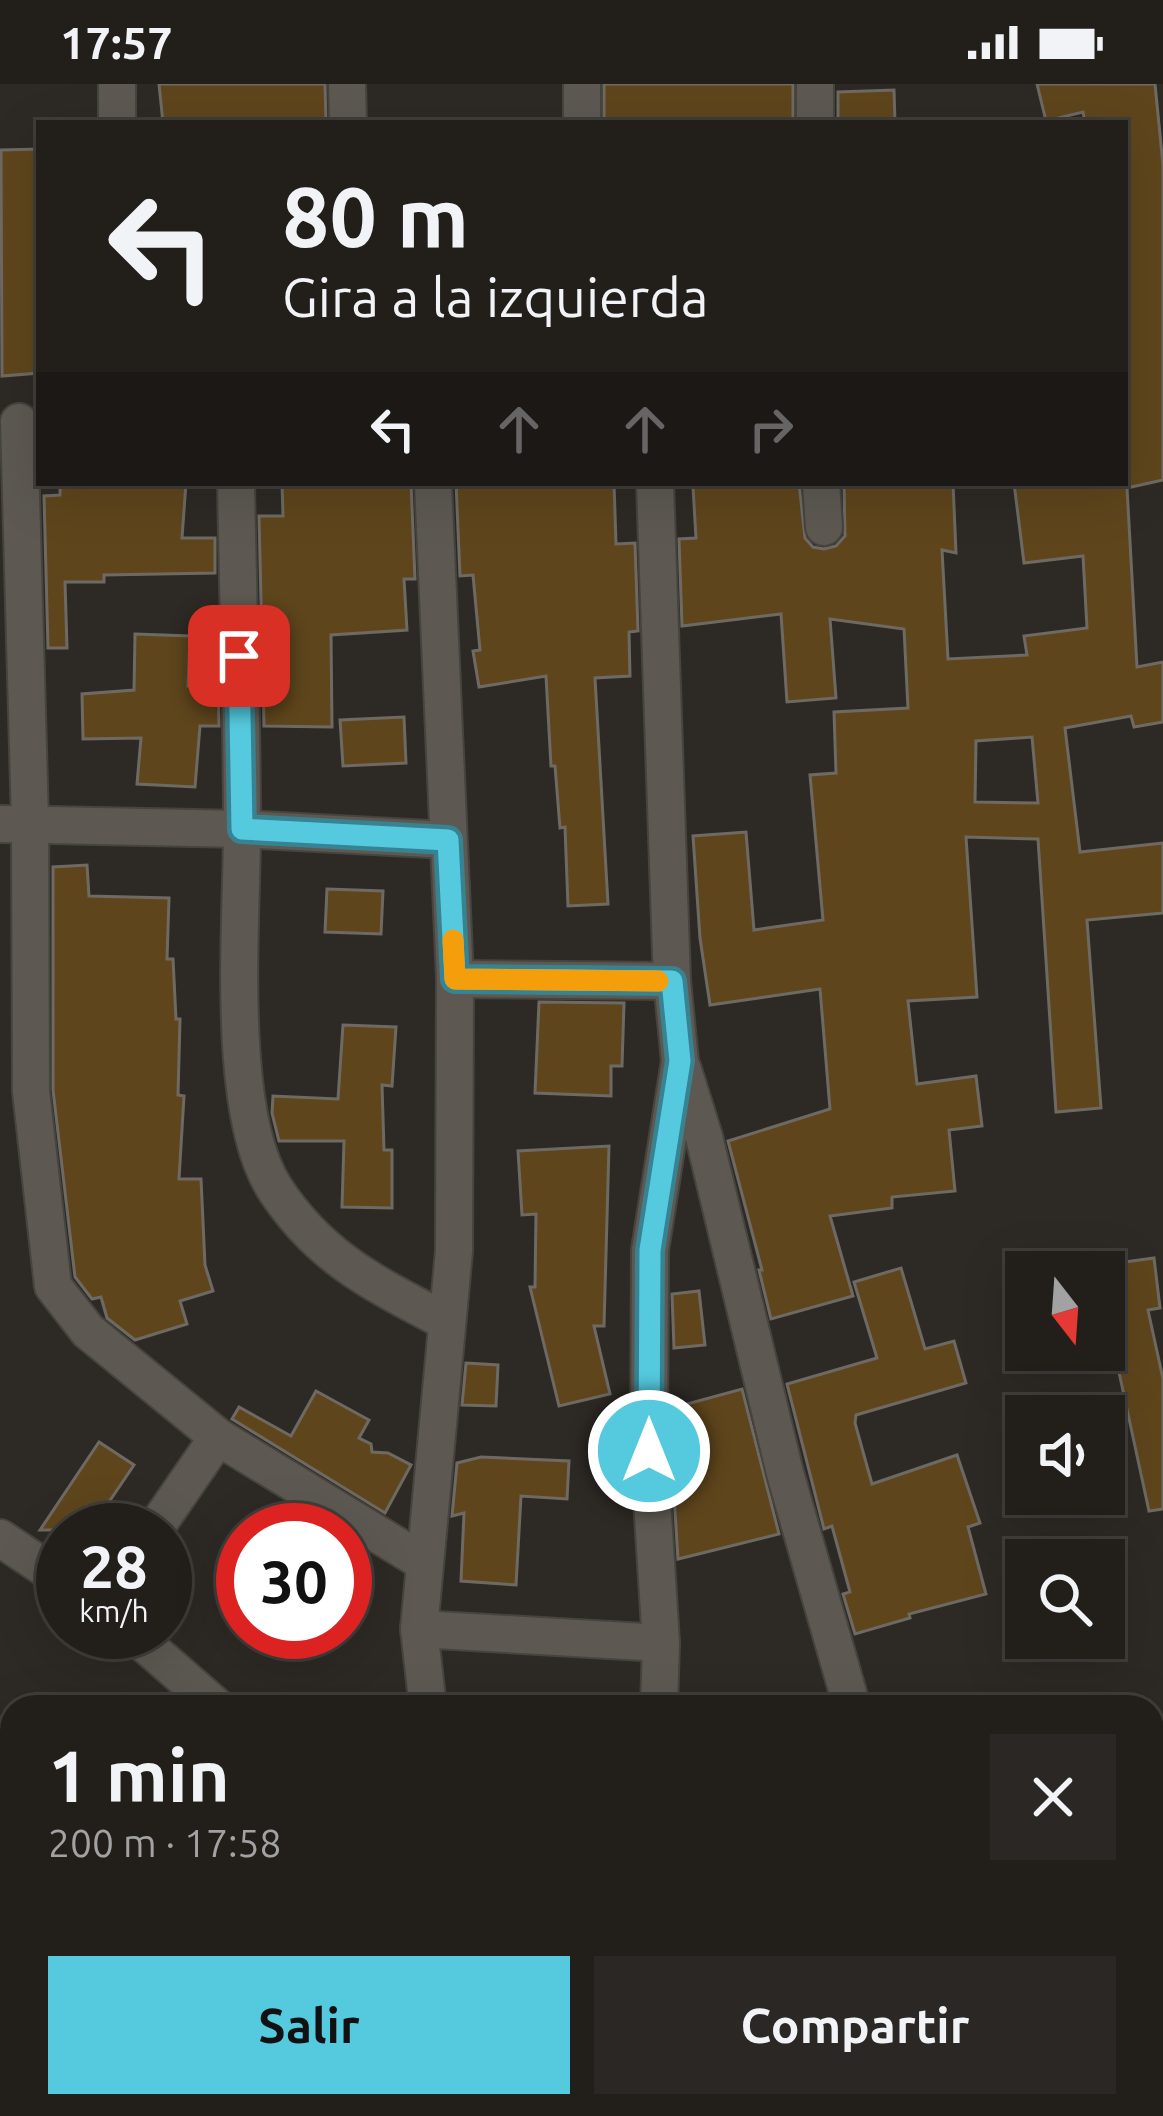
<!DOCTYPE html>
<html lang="es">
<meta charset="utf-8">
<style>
:root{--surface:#221f1b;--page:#2a2724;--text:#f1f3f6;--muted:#a2a2a3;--line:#3f3d3a;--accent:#55cadf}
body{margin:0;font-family:Ubuntu,sans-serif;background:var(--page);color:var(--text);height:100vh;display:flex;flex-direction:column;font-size:45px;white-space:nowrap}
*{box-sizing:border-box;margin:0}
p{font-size:39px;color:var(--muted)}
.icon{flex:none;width:66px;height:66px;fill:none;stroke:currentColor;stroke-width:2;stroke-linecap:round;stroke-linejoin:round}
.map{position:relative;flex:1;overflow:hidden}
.details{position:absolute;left:0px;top:1611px;width:1164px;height:423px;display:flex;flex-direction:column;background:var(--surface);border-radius:36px 36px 0 0;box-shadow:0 12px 48px #0002,0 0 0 3px var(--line)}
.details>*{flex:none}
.hud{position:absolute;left:36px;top:36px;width:1092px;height:366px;border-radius:0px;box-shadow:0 12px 48px #0002,0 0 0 3px var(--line);background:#221f1b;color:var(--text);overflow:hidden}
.needle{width:78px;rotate:163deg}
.buttons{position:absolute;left:1005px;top:1167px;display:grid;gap:24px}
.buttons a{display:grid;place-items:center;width:120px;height:120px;border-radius:0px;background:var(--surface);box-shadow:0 12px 48px #0002,0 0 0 3px var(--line);font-size:60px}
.speed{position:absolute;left:36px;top:1419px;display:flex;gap:24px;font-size:60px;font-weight:700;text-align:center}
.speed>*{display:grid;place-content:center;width:156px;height:156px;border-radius:50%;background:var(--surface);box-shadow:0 12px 48px #0002,0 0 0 3px var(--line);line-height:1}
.speed small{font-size:30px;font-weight:400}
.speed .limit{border:18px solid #d22;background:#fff;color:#111}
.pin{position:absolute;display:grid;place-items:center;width:102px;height:102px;color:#fff;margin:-51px;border-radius:24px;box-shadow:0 6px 18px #0006}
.me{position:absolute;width:132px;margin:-66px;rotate:0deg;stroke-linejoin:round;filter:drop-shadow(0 0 9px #0008)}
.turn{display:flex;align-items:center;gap:42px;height:252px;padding:0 48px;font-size:54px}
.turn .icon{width:156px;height:156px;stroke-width:2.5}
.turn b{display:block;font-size:84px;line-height:102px}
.lanes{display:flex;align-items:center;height:114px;padding:0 48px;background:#0003;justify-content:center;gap:60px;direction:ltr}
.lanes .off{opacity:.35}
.round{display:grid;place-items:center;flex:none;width:126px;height:126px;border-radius:0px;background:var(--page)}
.headline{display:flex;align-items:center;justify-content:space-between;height:204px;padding:0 48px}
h1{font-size:72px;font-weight:700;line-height:90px}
.button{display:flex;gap:24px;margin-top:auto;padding:24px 48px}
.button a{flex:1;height:138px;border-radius:0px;background:var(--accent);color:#111;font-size:48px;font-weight:700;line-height:138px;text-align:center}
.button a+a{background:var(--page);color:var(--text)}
.status{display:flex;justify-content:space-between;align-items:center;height:84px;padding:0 60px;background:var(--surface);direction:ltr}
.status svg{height:33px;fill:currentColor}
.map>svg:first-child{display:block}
.building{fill:#5e451c;stroke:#6e6a63;stroke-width:3;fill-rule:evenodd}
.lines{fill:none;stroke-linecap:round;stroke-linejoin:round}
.minor-casing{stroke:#46443f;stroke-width:40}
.minor{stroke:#5d5952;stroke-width:36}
.route-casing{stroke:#378391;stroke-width:30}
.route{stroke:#55cadf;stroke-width:21}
.slow{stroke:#f59e0b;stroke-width:21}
</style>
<div class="status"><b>17:57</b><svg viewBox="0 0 49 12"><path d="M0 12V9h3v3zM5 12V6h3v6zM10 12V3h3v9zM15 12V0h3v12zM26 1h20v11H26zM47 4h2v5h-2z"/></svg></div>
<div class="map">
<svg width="1163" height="2032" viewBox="0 0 1163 2032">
<rect width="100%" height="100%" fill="#2d2924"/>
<g class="building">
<polygon points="159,0 325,0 326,39 163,39"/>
<rect x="604" y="0" width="189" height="39"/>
<path d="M1037,0H1155L1163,81V396L1127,404L1137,583L1163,578V638L1134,643L1131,632L1065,644L1080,768L1163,759V829L1087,836L1101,1024L1056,1028L1038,755L966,753L977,913L908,917L917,1000L976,992L982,1042L949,1046L955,1107L892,1113V1124L830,1132L853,1212L771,1235L759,1186H762L728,1057L830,1025L820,905L710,921L700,854L693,752L746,748L754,846L823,836L810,691L836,689L834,628L908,624L904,545L830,535L836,614L787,618L781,530L682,542L679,455L696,454L693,403L799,399L805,454L813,463L824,465L836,462L845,452L844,399H953L956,469L942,466L948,575L1027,571L1024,552L1087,544L1083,472L1024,479L1014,399H1125V39H1085L1083,28L1046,37ZM1032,653L1038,719L975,718L976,657Z"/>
<polygon points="894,6 895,39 838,39 838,8"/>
<polygon points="39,65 39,289 2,292 1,66"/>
<polygon points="60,399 186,399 182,454 215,454 215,489 104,491 104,498 65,498 67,564 48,564 44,412 60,411"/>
<polygon points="282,399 411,399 415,495 404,495 407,546 331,551 332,643 264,642 259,432 283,432"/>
<polygon points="456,399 614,399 616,460 635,459 638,547 629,548 630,592 595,594 608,820 568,822 565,743 560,744 555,682 551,682 546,592 479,603 473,567 480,566 473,491 460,492"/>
<polygon points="135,550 190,552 188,602 218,600 219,642 200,642 195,703 137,700 141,654 83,655 82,610 134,606"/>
<polygon points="404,633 406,679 343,682 340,636"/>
<polygon points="87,781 89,812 169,814 167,875 173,875 176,935 180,935 178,1011 184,1012 179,1095 201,1095 205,1181 213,1207 180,1217 187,1240 135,1256 107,1234 101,1213 92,1215 75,1193 53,1006 53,783"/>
<polygon points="327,805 383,807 381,850 325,848"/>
<polygon points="539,918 624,919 622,982 611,982 611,1012 535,1009"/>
<polygon points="343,941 396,943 392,1002 382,1001 384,1066 392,1066 392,1124 342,1123 344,1057 279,1057 272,1029 273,1012 338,1015"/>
<polygon points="609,1062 604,1242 594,1242 610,1310 559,1322 530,1203 535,1203 536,1130 522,1131 518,1067"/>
<polygon points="1154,1174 1160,1224 1148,1226 1163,1295 1163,1425 1149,1427 1109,1242 1104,1243 1104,1208 1121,1206 1117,1179"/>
<polygon points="901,1184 925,1265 954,1257 966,1299 856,1331 855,1339 872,1400 957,1371 980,1439 968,1443 986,1510 909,1530 910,1534 855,1550 843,1510 850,1508 832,1442 824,1445 787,1300 877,1274 854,1198"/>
<polygon points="699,1207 705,1261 674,1264 672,1210"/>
<polygon points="466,1279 498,1281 496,1322 462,1321"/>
<polygon points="742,1305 779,1450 678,1475 674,1411 693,1406 672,1324"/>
<polygon points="316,1307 369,1336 359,1354 371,1360 372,1368 388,1369 411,1381 385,1429 232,1335 239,1323 291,1352"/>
<polygon points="99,1358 134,1381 90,1446 40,1446"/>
<polygon points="481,1373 569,1377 567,1415 521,1412 516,1501 461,1497 464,1429 452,1432 457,1379"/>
</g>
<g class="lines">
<g class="minor-casing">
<g id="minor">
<polyline points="347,0 348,39"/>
<polyline points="582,0 582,39"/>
<polyline points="117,39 117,0"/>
<polyline points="815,39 815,0"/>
<polyline points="19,338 30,737 31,1007 53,1202 88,1247 218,1353 425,1479"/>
<path d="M236,399C238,514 242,630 242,746C242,838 225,1029 275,1105C320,1174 375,1200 445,1237"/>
<polyline points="655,399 672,897 680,977 650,1166 649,1367 661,1559 659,1623"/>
<polyline points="821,399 824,443"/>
<polyline points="0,740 242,745 448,756"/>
<polyline points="455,895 672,897"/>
<polyline points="682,983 704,1053 785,1389 852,1623"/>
<polyline points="154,1446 218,1353"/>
<polyline points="0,1454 63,1496"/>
<polyline points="419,1545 661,1559"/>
<polyline points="131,1548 217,1623"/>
<polyline points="428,1623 419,1545 454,1167 455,895 433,399"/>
<polyline points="0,1752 12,1759"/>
<polyline points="457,2022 457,2032"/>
<polyline points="672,2022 672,2032"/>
<polyline points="793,2022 798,2032"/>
<polyline points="1026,2022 1032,2032"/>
<polyline points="96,2032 101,2022"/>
</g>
</g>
<use href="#minor" class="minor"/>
</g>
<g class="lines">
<g class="route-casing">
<polyline id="route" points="239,572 242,745 448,756 455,895 672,897 680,977 650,1166 649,1367"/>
</g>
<use href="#route" class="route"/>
<polyline class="slow" points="453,856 455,895 658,897"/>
</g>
</svg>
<div class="buttons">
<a><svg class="needle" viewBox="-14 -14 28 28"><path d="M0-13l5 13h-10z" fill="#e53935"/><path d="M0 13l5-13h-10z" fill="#a2a2a3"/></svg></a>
<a><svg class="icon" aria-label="sound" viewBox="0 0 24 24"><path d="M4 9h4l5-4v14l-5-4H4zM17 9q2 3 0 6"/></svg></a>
<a><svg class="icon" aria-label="search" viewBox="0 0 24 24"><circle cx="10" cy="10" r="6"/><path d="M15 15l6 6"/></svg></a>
</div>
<div class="speed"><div>28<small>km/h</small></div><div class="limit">30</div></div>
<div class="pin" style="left:239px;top:572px;background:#d93025"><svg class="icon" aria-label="arrive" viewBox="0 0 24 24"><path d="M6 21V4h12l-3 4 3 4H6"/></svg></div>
<svg class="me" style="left:649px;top:1367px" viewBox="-20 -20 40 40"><circle r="17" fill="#55cadf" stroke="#fff" stroke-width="3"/><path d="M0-11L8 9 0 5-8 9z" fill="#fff"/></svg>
<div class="hud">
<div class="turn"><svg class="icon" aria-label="left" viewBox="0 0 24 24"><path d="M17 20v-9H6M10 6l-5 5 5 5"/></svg><div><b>80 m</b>Gira a la izquierda</div></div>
<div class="lanes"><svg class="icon" aria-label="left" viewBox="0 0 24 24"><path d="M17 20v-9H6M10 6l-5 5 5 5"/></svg><svg class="icon off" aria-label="ahead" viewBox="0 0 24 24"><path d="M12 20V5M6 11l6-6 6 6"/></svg><svg class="icon off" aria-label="ahead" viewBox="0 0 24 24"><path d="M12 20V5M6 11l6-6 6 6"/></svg><svg class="icon off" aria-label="right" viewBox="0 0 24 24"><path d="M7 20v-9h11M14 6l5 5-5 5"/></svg></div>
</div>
<section class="details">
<div class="headline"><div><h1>1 min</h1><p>200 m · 17:58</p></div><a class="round"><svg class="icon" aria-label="close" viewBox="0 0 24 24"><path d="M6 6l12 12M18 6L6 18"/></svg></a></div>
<div class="button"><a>Salir</a><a>Compartir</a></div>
</section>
</div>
